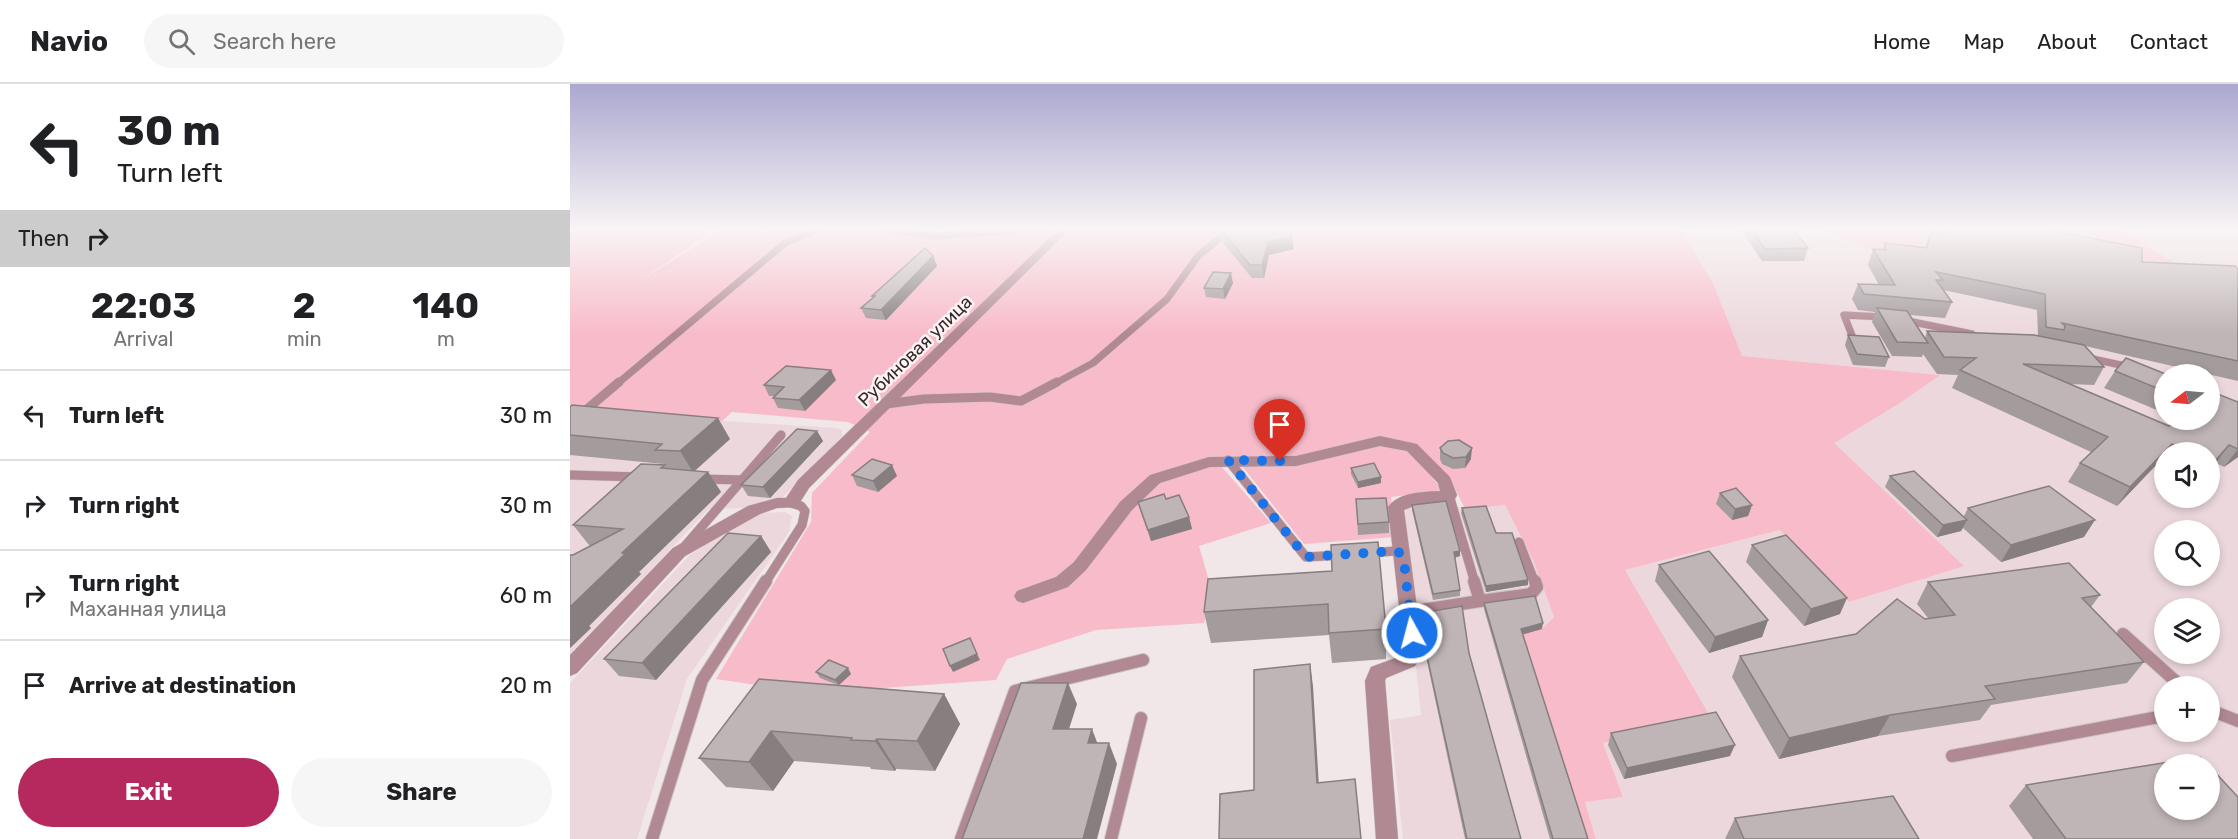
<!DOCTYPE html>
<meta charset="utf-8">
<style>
:root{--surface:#fff;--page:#f6f6f6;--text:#202124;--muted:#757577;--line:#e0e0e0;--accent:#b6295e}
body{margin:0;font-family:Rubik,sans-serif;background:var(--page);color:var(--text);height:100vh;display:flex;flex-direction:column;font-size:22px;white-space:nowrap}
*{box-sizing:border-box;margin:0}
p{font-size:20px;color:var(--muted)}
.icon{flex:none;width:33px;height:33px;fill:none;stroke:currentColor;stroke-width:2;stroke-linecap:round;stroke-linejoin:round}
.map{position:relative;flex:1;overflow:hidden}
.side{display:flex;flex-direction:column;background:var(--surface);width:570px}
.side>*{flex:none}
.guide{background:#fff;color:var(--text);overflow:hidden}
.needle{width:39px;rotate:254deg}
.controls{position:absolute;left:1584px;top:280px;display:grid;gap:12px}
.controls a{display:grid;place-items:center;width:66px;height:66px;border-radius:50%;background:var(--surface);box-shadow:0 3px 9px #0003;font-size:30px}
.pin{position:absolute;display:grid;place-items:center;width:51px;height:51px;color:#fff;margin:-62px -26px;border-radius:50% 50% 50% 0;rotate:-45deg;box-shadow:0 0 6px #0007}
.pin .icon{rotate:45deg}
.me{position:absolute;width:66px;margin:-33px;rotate:353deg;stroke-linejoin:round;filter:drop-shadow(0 0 4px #0008)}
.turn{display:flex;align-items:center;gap:21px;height:126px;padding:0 18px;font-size:27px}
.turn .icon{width:78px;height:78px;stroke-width:2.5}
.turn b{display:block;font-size:42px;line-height:51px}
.then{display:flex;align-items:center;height:57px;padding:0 18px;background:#0003;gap:12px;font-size:22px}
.eta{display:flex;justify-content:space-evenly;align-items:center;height:102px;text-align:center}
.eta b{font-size:36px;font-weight:700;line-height:42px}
.action{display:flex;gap:12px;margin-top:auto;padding:12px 18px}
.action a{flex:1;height:69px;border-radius:36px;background:var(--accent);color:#fff;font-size:24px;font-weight:700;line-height:69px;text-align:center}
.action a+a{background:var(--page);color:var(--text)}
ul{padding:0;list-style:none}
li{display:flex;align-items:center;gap:18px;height:90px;padding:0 18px;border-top:2px solid var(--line)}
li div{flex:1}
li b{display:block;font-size:22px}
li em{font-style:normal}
header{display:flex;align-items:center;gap:36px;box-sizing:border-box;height:84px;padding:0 30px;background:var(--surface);border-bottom:2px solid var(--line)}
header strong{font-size:28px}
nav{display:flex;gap:33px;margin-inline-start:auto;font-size:21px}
.search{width:420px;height:54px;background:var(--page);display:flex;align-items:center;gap:15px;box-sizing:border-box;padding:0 21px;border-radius:33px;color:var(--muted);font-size:22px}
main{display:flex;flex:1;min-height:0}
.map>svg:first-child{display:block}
.built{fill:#ecd8dc;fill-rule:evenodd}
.green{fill:#f8bbc9}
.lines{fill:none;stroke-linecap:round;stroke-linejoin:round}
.lane-far2-casing{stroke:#cec4c6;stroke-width:8}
.lane-far1-casing{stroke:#cec4c6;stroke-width:10}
.lane-casing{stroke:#cec4c6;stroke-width:14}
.street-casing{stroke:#cec4c6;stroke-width:1}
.lane-far2{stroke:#b18992;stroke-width:7}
.lane-far1{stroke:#b18992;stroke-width:9}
.lane{stroke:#b18992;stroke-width:12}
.street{fill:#b18992;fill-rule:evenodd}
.wall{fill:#a49b9d;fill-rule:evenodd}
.shaded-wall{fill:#867e7f}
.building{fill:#bfb4b6;stroke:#867e7f;stroke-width:1.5}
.route{stroke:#1a73e8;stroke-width:10;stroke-dasharray:0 18}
.labels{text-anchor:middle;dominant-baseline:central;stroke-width:5;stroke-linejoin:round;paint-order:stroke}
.street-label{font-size:18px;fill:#302b2c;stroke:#fff3f5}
</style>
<header>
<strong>Navio</strong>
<div class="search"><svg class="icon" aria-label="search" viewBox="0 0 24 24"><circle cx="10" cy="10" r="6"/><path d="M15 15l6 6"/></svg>Search here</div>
<nav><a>Home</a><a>Map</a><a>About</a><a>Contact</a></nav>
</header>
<main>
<section class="side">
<div class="guide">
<div class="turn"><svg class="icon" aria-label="left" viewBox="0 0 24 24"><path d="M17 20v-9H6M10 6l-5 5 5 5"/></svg><div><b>30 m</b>Turn left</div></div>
<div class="then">Then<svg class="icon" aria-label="right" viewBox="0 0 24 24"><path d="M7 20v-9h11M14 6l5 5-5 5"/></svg></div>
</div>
<div class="eta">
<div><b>22:03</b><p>Arrival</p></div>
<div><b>2</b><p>min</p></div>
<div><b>140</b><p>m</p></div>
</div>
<ul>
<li><svg class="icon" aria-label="left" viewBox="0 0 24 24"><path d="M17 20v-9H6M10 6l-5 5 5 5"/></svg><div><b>Turn left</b></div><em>30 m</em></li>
<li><svg class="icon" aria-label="right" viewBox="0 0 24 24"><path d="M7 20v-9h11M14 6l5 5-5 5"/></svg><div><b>Turn right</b></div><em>30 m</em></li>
<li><svg class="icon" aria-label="right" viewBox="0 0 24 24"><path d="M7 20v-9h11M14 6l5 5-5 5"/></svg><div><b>Turn right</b><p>Маханная улица</p></div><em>60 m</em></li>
<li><svg class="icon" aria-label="arrive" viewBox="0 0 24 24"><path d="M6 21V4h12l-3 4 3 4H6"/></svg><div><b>Arrive at destination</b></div><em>20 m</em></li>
</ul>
<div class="action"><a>Exit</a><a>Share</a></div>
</section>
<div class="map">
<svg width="1668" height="755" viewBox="0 0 1668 755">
<rect width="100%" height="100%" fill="#f1e6e8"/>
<g class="built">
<path d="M1110,144H1243L1346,181L1359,144H1389L1611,183L1549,144H1668V755H1026L1015,718L1053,713L1033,659L1140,634L1055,486L1211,446L1279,518L1264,358L1330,319L1369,291L1172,272L1143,199ZM1594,291H1640V336H1594ZM1594,369H1640V414H1594ZM1594,447H1640V492H1594ZM1594,525H1640V570H1594ZM1594,603H1640V648H1594ZM1594,681H1640V726H1594Z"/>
<polygon points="0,334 136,341 152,337 266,344 272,346 272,352 213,413 173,424 139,425 0,570"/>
<polygon points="876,419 896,425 935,421 963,476 984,533 972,545 951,551 1015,755 833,755 820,636 851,631 833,460 836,424"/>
<polygon points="215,428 222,432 219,448 117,595 67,755 0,755 0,599 121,470 173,437 193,429"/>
</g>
<g class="green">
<polygon points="0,144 147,144 68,198 153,144 1110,144 1143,199 1172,272 1370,291 1330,319 1264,359 1394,482 1279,518 1210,446 1055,486 1141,634 1033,659 1053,713 1015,718 1026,755 1015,755 951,551 972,545 984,533 963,476 935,421 895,425 880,394 823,355 727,373 654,372 651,382 701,439 629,462 642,507 634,539 526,546 437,575 426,596 243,609 146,595 241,438 242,409 300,348 278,338 162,328 152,337 136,341 0,334"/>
<polygon points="1243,144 1359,144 1347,181"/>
<polygon points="1389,144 1549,144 1613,184"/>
<polygon points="809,361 840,368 870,403 868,407 821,413 825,453 734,460 672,382"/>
</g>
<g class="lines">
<g class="lane-far2-casing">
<g id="lane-far2">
<polyline points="307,144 365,152 479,144"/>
<polyline points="1333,236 1402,250"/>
<polyline points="1283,254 1274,231 1314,233"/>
<polyline points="1518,274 1560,283"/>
<polyline points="47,300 215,159 250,144"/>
<polyline points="484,300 523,279 597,215 628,172 662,144"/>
</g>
</g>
<g class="lane-far1-casing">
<g id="lane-far1">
<polyline points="316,320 354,315 420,313 451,317 487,298"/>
<polyline points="16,326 49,298"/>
<polyline points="658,376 736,473 773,471"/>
<polyline points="0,391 70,393"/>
<polyline points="131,395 174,396"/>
<polyline points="879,411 905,499"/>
<polyline points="949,458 965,499"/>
<polyline points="115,462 211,351"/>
<polyline points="799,469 825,467 830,469"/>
<polyline points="195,499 232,441 235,427 231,422 221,419"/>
</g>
</g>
<g class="lane-casing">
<g id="lane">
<polyline points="910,517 961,510 967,503 965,497"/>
<polyline points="839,528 910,517 904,497"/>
<polyline points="1553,550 1612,603"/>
<polyline points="1640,626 1668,637"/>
<polyline points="1382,672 1594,632"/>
<polyline points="82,755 132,596 196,497"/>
<polyline points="391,755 445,607 573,576"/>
<polyline points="541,755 571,634"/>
</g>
</g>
<g class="street-casing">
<g id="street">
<polygon points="490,144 501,144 239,404 227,423 207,424 190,430 115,472 7,589 0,592 0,571 103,464 178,422 207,414 216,414 228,396"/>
<path d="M810,352L847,360L880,393L887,411L885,415C867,420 851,418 834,426L853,569L845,582L816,594L815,597L828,755H806L795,597L801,583L831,572L834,567L818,423C829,408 853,408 870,407L868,399L837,367L810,362L726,382L640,383L590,399L562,426L516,486L498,503L453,519L447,517L444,512L447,507L486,493L504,478L550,418L580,391L639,373L726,372Z"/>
</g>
</g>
<use href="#lane-far2" class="lane-far2"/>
<use href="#lane-far1" class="lane-far1"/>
<use href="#lane" class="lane"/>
<use href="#street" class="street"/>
</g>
<g class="wall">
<polygon points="1172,144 1222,144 1238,164 1234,177 1192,177 1171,146"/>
<path d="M1375,144H1469L1572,178L1668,185V297L1515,262L1534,283L1524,301L1499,300L1599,342L1668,318V373L1654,383L1646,379L1640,386V369H1594V381L1589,378L1547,422L1498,398L1510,379L1521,368L1382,304L1388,291L1367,290L1353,270L1352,273L1322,272L1302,238L1305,228L1288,226L1282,215L1288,200L1309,201L1298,181L1303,165L1312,166L1315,159L1355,163L1361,147L1373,149ZM1373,206L1467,226L1468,251L1357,247L1355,254L1340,231L1375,234L1382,218Z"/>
<polygon points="651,146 724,165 699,171 694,194 682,194 653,159"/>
<polygon points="363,172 367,182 316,236 296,234 291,224 303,214 302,212"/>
<polygon points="663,199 655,215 636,213 634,204"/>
<polygon points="1278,251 1319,273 1315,283 1283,281 1275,261"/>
<polygon points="1545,287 1594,291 1594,329 1534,304"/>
<polygon points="266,296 235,327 208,324 203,314 204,312 199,312 194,301"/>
<polygon points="0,323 160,355 125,387 138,388 151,408 69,488 71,490 19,542 21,544 0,564 3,471 21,461 19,461 3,441 95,381 94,380 0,371"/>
<polygon points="247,347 253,357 200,414 178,412 171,401"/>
<polygon points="870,364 901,375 895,384 883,385 872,380 870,375"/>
<polygon points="781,384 811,399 788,404 781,390"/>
<polygon points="282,391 327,392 308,408 287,402"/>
<polygon points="1320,392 1394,432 1398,424 1514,453 1431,478 1393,444 1391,447 1367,453 1315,403"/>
<polygon points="1150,409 1182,421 1178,432 1162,436 1146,420"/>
<polygon points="596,415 619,433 622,445 581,457 571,429 568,418"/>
<polygon points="786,415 819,438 819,449 788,451"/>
<polygon points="842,421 890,472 885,473 890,506 890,512 863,516 842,426"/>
<polygon points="892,424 926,449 958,501 916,508 891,429"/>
<polygon points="191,452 201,468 86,596 49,592 34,575"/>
<polygon points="1182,461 1270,530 1234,542 1176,478"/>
<polygon points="1089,481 1198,536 1192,553 1139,569 1085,497"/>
<polygon points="762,487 816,545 816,575 762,579 759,551 641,559 634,528"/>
<polygon points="1358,498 1530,511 1521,523 1574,578 1557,599 1421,621 1410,636 1308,652 1209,675 1162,593 1170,572 1286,550 1358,534 1347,520"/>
<polygon points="914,519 972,545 953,550 1018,755 980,755 914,525"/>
<polygon points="851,529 899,569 951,755 895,755 855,568"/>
<polygon points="246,588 281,590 269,601 374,610 390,640 365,687 326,685 325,687 301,685 300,683 224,677 203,707 156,703 129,674 268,601 250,594"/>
<polygon points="1041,649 1160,672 1054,695 1038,661"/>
<polygon points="1456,701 1668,755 1463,755 1439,722"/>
<polygon points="1165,734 1349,755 1155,755"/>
</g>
<g class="shaded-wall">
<polygon points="722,153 724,165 699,171 694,194 692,181 698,158"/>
<polygon points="363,172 367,182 316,236 311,226"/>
<polygon points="661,189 663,199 655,215 653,205"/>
<polygon points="261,286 266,296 235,327 229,316"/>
<polygon points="148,334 160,355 123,388 110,367"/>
<polygon points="247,347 253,357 200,414 193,403"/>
<polygon points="1602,360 1596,369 1594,369 1594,371 1589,378 1547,422 1560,403"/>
<polygon points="1659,361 1646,379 1640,386 1640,384 1644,378"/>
<polygon points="902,364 901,375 895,384 896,373"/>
<polygon points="1668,365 1668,373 1654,383"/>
<polygon points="322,381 327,392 308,408 303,397"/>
<polygon points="138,388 151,408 69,488 71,490 19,542 21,544 0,564 0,523 52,469"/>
<polygon points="811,393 811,399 788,404 788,398"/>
<polygon points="1182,421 1178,432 1162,436 1165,425"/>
<polygon points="619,433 622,445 581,457 578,446"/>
<polygon points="1397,436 1391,447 1367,453 1373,441"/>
<polygon points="1525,436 1514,453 1431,478 1441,461"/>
<polygon points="191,452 201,468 86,596 72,579"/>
<polygon points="890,467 890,472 884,474 884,468"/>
<polygon points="958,496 958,501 916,508 916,502"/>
<polygon points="1277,514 1270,530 1234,542 1241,525"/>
<polygon points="1198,536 1192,553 1139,569 1145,553"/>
<polygon points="973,539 972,545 951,551 951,545"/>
<polygon points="407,570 410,576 383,588 380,582"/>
<polygon points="740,580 743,602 750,720 747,699"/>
<polygon points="278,584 281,590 269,601 265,596"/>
<polygon points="498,599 507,620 492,667 483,645"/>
<polygon points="374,610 390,640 365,687 347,657"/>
<polygon points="1320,631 1308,652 1209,675 1219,654"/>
<polygon points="522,645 530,666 518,659"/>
<polygon points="201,647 224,677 203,707 179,678"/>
<polygon points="307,655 326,685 325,687 305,657"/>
<polygon points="539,659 547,680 527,755 513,755"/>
<polygon points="1165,661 1160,672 1054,695 1057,684"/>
</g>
<g class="building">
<polygon points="661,144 717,144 722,153 698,158 692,181 680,181 651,146"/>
<polygon points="1181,144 1222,144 1238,164 1195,165"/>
<polygon points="1376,144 1469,144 1572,164 1572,178 1665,182 1668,185 1668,277 1492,239 1495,242 1494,246 1476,243 1475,210 1366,188 1373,196 1366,196 1382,218 1294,210 1288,200 1325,201 1303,165 1316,166 1315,159 1357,164 1361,147 1375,150"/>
<polygon points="355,164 363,172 311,226 291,224 305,212 302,212"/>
<polygon points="643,188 661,189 653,205 634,204"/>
<polygon points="1307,224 1337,227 1358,259 1327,258"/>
<polygon points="1357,247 1464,251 1514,261 1534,283 1453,280 1599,342 1605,336 1640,336 1640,307 1668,318 1668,365 1659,361 1644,378 1640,376 1640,369 1623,369 1602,360 1560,403 1510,379 1538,353 1390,286 1406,274 1374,273"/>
<polygon points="1278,251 1309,253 1319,273 1287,270"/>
<polygon points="1556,274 1598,291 1594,291 1594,307 1545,287"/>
<polygon points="216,282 261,286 229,316 203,314 214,303 194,301"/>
<polygon points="2,321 148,334 110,367 85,366 92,360 0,351 0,323"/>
<polygon points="227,345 247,347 193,403 171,401"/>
<polygon points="889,356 902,364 896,373 883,374 873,369 870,364 878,357"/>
<polygon points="302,375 322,381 303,397 282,391"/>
<polygon points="804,379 811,393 788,398 781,384"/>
<polygon points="71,380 95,381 91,384 138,388 52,469 55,470 0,523 0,471 3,471 53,445 3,441"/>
<polygon points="1344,387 1397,436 1373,441 1320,392"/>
<polygon points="1479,402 1525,436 1441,461 1398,424"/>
<polygon points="1166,404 1182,421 1165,425 1150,409"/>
<polygon points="594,410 596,415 609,411 619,433 578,446 568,418"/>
<polygon points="816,414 819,438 788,440 786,415"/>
<polygon points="876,417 890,467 884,468 890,506 863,510 842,421"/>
<polygon points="916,422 926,449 942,449 958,496 916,502 892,424"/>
<polygon points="158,449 191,452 72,579 34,575"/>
<polygon points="1216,451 1277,514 1241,525 1182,461"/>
<polygon points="808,458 816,545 759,549 758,520 634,528 638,495 762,487 761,461"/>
<polygon points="1139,467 1198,536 1145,553 1089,481"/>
<polygon points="1499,479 1530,511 1512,514 1574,578 1415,602 1425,615 1320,631 1219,654 1170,572 1286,550 1327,515 1355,535 1385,531 1358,498"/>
<polygon points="965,512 973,539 951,545 1018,755 983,755 914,519"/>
<polygon points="892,522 899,569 951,755 897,755 855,563 851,529"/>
<polygon points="400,554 407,570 380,582 373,565"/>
<polygon points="259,576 278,584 265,596 246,588"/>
<polygon points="740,580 747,699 785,695 791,755 649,755 650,710 684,706 684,586"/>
<polygon points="189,595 374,610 347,657 307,655 305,657 281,656 282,654 201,647 179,678 129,674"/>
<polygon points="451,599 498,599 483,645 522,645 518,659 539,659 513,755 392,755"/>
<polygon points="1146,628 1165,661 1057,684 1041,649"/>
<polygon points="1630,673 1638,681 1594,681 1594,726 1640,726 1640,683 1668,713 1668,755 1496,755 1456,701"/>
<polygon points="1323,712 1349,755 1174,755 1165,734"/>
</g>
<linearGradient id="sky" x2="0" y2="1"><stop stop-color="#aba8d0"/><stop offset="0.58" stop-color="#f9f4f5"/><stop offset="1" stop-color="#f9f4f5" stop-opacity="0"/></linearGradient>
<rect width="1668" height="250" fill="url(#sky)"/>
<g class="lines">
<polyline class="route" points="710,377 658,376 736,473 825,467 830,469 834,477 842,549"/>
</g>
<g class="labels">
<g class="street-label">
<text transform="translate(345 267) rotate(-44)">Рубиновая улица</text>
</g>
</g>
</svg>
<div class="controls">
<a><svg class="needle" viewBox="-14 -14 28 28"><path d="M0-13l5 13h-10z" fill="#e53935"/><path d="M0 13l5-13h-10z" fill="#757577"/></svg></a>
<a><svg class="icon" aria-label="sound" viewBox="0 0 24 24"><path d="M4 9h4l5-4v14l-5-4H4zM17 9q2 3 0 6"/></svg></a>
<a><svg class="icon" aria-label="search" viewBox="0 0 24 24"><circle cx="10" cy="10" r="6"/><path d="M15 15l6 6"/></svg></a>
<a><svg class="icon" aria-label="layers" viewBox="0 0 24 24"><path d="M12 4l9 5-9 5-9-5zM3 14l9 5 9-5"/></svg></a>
<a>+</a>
<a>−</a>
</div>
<div class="pin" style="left:710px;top:377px;background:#d93025"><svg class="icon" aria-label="arrive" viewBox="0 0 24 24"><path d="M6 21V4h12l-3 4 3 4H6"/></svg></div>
<svg class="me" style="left:842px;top:549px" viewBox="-20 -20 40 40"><circle r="17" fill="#1a73e8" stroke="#fff" stroke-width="3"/><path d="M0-11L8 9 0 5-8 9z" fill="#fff"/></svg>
</div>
</main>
